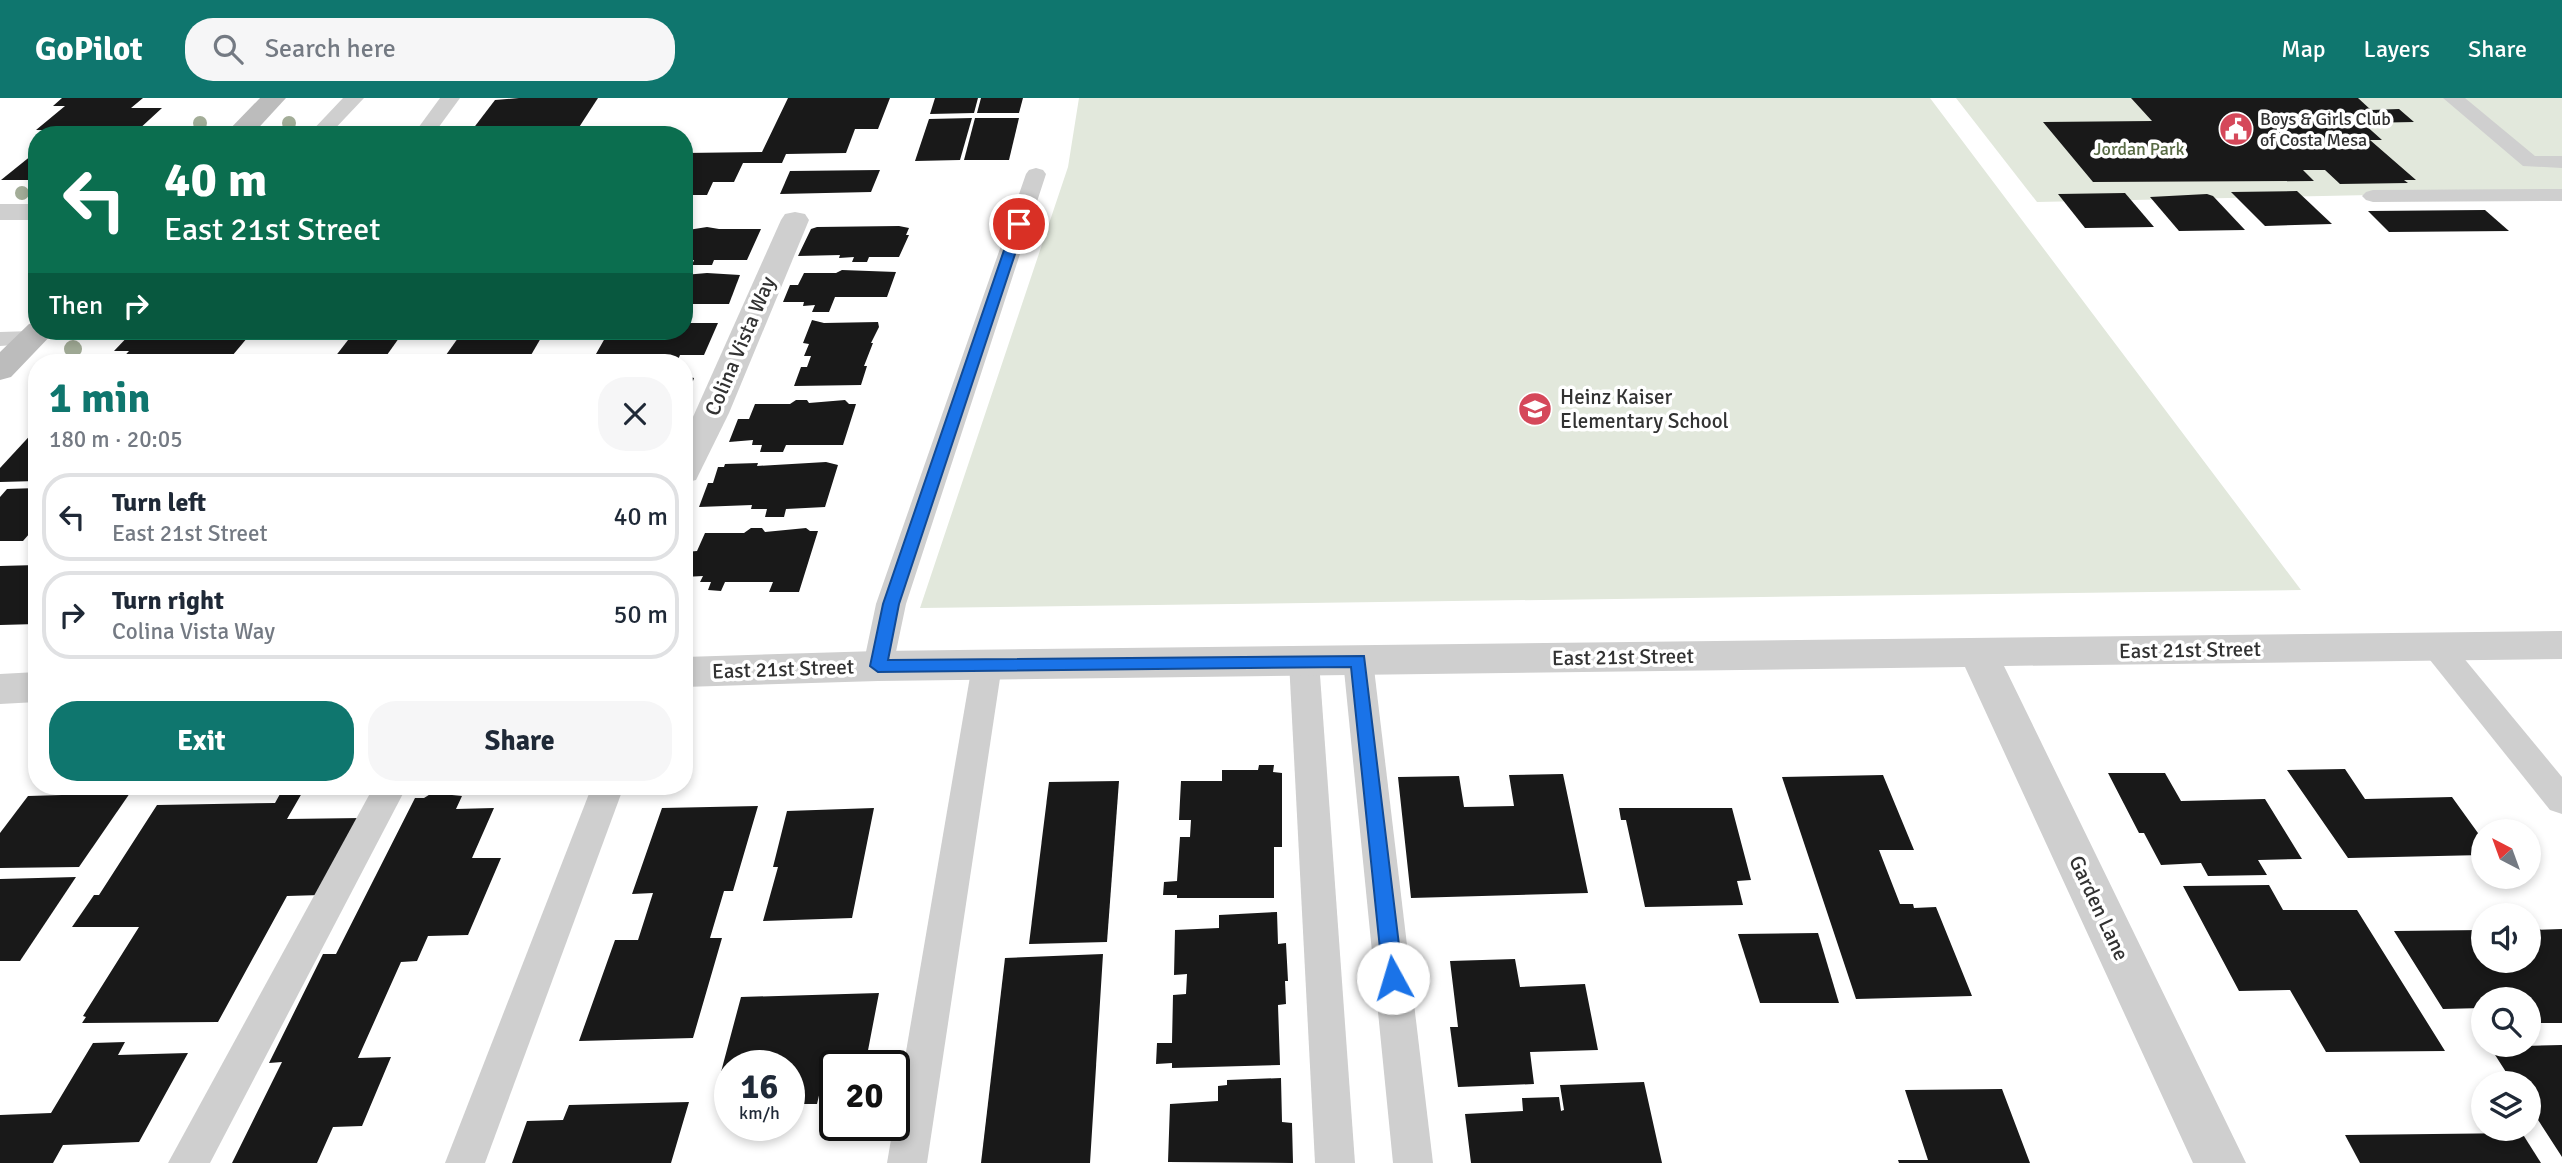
<!DOCTYPE html>
<meta charset="utf-8">
<style>
:root{--surface:#fff;--page:#f6f6f7;--text:#1f2937;--muted:#747a83;--line:#e0e1e3;--accent:#0f766e}
body{margin:0;font-family:Signika,sans-serif;background:var(--page);color:var(--text);height:100vh;display:flex;flex-direction:column;font-size:26px;white-space:nowrap}
*{box-sizing:border-box;margin:0}
p{font-size:23px;color:var(--muted)}
.icon{flex:none;width:38px;height:38px;fill:none;stroke:currentColor;stroke-width:2;stroke-linecap:round;stroke-linejoin:round}
.map{position:relative;flex:1;overflow:hidden}
.sheet{position:absolute;left:28px;top:256px;width:665px;height:441px;display:flex;flex-direction:column;background:var(--surface);border-radius:28px;box-shadow:0 4px 10px #0003}
.sheet>*{flex:none}
.guide{position:absolute;left:28px;top:28px;width:665px;height:214px;border-radius:28px;box-shadow:0 4px 10px #0003;background:#0b6e4f;color:#fff;overflow:hidden}
.needle{width:46px;rotate:319deg}
.tools{position:absolute;left:2471px;top:721px;display:grid;gap:14px}
.tools a{display:grid;place-items:center;width:70px;height:70px;border-radius:50%;background:var(--surface);box-shadow:0 4px 10px #0003;font-size:35px}
.speed{position:absolute;left:714px;top:952px;display:flex;gap:14px;font-size:35px;font-weight:700;text-align:center}
.speed>*{display:grid;place-content:center;width:91px;height:91px;border-radius:50%;background:var(--surface);box-shadow:0 4px 10px #0003;line-height:1}
.speed small{font-size:18px;font-weight:400}
.speed .limit{border:4px solid #111;border-radius:10px;background:#fff;color:#111}
.pin{position:absolute;display:grid;place-items:center;width:60px;height:60px;color:#fff;margin:-30px;border:4px solid #fff;border-radius:50%;box-shadow:0 2px 7px #0007}
.me{position:absolute;width:77px;margin:-38px;rotate:354deg;stroke-linejoin:round;filter:drop-shadow(0 0 5px #0008)}
.turn{display:flex;align-items:center;gap:24px;height:147px;padding:0 21px;font-size:32px}
.turn .icon{width:91px;height:91px;stroke-width:2.5}
.turn b{display:block;font-size:49px;line-height:60px}
.then{display:flex;align-items:center;height:66px;padding:0 21px;background:#0003;gap:14px;font-size:26px}
.round{display:grid;place-items:center;flex:none;width:74px;height:74px;border-radius:28px;background:var(--page)}
.head{display:flex;align-items:center;justify-content:space-between;height:119px;padding:0 21px}
h1{font-size:42px;font-weight:700;line-height:52px;color:var(--accent)}
.button{display:flex;gap:14px;margin-top:auto;padding:14px 21px}
.button a{flex:1;height:80px;border-radius:28px;background:var(--accent);color:#fff;font-size:28px;font-weight:700;line-height:80px;text-align:center}
.button a+a{background:var(--page);color:var(--text)}
ul{padding:0;list-style:none}
li{display:flex;align-items:center;gap:21px;height:88px;margin:0 14px 10px;padding:0 7px;border:4px solid var(--line);border-radius:28px}
li div{flex:1}
li b{display:block;font-size:26px}
li em{font-style:normal}
header{display:flex;align-items:center;gap:42px;box-sizing:border-box;height:98px;padding:0 35px;background:var(--accent);color:#fff}
header strong{font-size:33px}
nav{display:flex;gap:38px;margin-inline-start:auto;font-size:24px}
.search{width:490px;height:63px;background:var(--page);display:flex;align-items:center;gap:18px;box-sizing:border-box;padding:0 24px;border-radius:28px;color:var(--muted);font-size:26px}
.map>svg:first-child{display:block}
.green{fill:#e2e8dc}
.building{fill:#191919}
.lines{fill:none;stroke-linecap:round;stroke-linejoin:round}
.lane{fill:#cfcfcf;fill-rule:evenodd}
.street{fill:#cfcfcf;fill-rule:evenodd}
.secondary{fill:#bcbcbc;fill-rule:evenodd}
.tree{fill:#a3ad98}
.route{fill:#1a73e8;stroke:#114b97;stroke-width:2}
.labels{text-anchor:middle;dominant-baseline:central;stroke-width:7;stroke-linejoin:round;paint-order:stroke}
.far-poi-label{font-size:18px;fill:#323232;stroke:#fff;text-anchor:start}
.far-park-label{font-size:18px;fill:#576a43;stroke:#fff}
.street-label{font-size:21px;fill:#323232;stroke:#fff}
.poi-label{font-size:21px;fill:#323232;stroke:#fff;text-anchor:start}
</style>
<header>
<strong>GoPilot</strong>
<div class="search"><svg class="icon" aria-label="search" viewBox="0 0 24 24"><circle cx="10" cy="10" r="6"/><path d="M15 15l6 6"/></svg>Search here</div>
<nav><a>Map</a><a>Layers</a><a>Share</a></nav>
</header>
<div class="map">
<svg width="2562" height="1065" viewBox="0 0 2562 1065">
<rect width="100%" height="100%" fill="#fff"/>
<g class="green">
<polygon points="1079,0 1930,0 2301,492 920,510 1068,69"/>
<polygon points="1956,0 2562,0 2562,93 2037,104"/>
</g>
<g class="building">
<polygon points="62,0 143,0 131,10 162,10 137,33 36,32 65,8 53,8"/>
<polygon points="519,0 598,0 574,37 469,36 495,2"/>
<polygon points="788,0 890,0 878,31 855,31 846,55 786,56 782,65 743,65 734,84 713,84 707,97 684,97 684,55 762,54"/>
<polygon points="935,0 978,0 974,15 930,16"/>
<polygon points="981,0 1023,0 1019,15 977,15"/>
<polygon points="2131,0 2358,0 2371,12 2399,11 2414,24 2363,25 2382,42 2370,42 2416,82 2404,82 2408,85 2340,86 2325,72 2303,72 2314,83 2093,84 2043,24 2152,23"/>
<polygon points="972,20 960,62 915,63 929,21"/>
<polygon points="975,20 1019,20 1009,62 964,62"/>
<polygon points="37,53 37,82 1,82"/>
<polygon points="880,72 871,94 780,96 790,73"/>
<polygon points="2297,93 2332,126 2265,128 2231,94"/>
<polygon points="2125,95 2154,129 2085,130 2058,96"/>
<polygon points="2207,96 2213,98 2245,132 2179,133 2150,99"/>
<polygon points="2485,112 2509,133 2389,134 2368,113"/>
<polygon points="899,128 909,130 906,137 909,137 899,159 869,159 867,164 852,164 854,159 839,160 840,157 798,158 811,131 817,129"/>
<polygon points="707,129 719,131 761,131 747,162 714,162 712,167 692,167 694,162 684,162 684,130 688,132"/>
<polygon points="842,172 896,174 887,199 835,199 829,214 812,214 815,207 803,208 804,204 783,204 790,187 798,187 804,175 836,175"/>
<polygon points="707,175 740,177 729,206 684,206 684,177"/>
<polygon points="812,222 824,225 878,224 879,229 871,245 873,245 864,268 867,268 861,287 794,288 801,269 807,269 811,258 804,258 809,246 803,245"/>
<polygon points="684,225 718,225 704,257 680,257 678,262 666,264 592,263 609,233 684,233"/>
<polygon points="133,233 253,233 227,264 199,264 203,261 184,261 181,264 119,264 129,253 114,253"/>
<polygon points="355,233 404,233 382,264 331,264"/>
<polygon points="463,233 545,233 527,264 441,264"/>
<polygon points="684,277 694,280 684,310"/>
<polygon points="796,302 807,302 809,305 845,302 849,306 856,306 843,347 786,347 783,354 760,354 762,347 752,347 753,342 729,344 738,321 749,321 755,306 790,306"/>
<polygon points="37,330 37,383 0,384 0,370"/>
<polygon points="826,364 838,367 825,409 786,411 784,419 765,419 767,411 751,411 752,407 699,409 708,385 713,385 718,369 724,369 725,366 758,365 757,368"/>
<polygon points="37,390 37,427 23,443 0,443 0,399 7,391"/>
<polygon points="751,430 762,430 765,434 806,430 810,433 818,433 799,494 769,494 773,484 725,484 721,493 708,492 711,484 700,484 703,478 684,479 686,454 697,453 705,435 744,435"/>
<polygon points="37,467 37,526 0,527 0,468"/>
<polygon points="1259,667 1274,667 1273,674 1282,675 1282,749 1274,749 1274,800 1177,800 1177,797 1163,797 1164,784 1177,783 1180,739 1190,739 1191,722 1179,722 1181,683 1222,683 1222,672 1258,672"/>
<polygon points="2345,671 2365,701 2452,699 2483,742 2483,757 2348,760 2287,672"/>
<polygon points="2108,675 2165,675 2181,703 2265,701 2302,761 2258,762 2267,777 2208,778 2201,765 2161,767 2144,735 2139,735"/>
<polygon points="1563,676 1588,795 1411,800 1398,679 1459,678 1464,709 1514,708 1509,677"/>
<polygon points="1883,677 1914,752 1879,752 1900,806 1913,806 1914,810 1936,809 1972,898 1856,901 1782,679"/>
<polygon points="1119,683 1107,844 1029,846 1049,684"/>
<polygon points="130,695 79,769 0,770 0,735 28,698"/>
<polygon points="302,695 287,721 362,720 321,797 287,798 218,924 82,925 86,919 83,918 139,829 72,829 94,797 99,797 157,707 275,705 280,696"/>
<polygon points="432,695 462,698 456,711 494,710 472,760 501,760 468,837 428,838 417,863 401,864 358,960 391,959 362,1028 333,1029 317,1065 232,1065 282,964 269,965 323,856 336,856 415,700 424,700"/>
<polygon points="758,708 733,793 724,793 710,840 722,840 693,940 579,943 615,842 638,842 653,795 632,796 662,710"/>
<polygon points="874,710 852,820 763,823 778,769 773,769 787,713"/>
<polygon points="1619,710 1732,710 1751,782 1737,783 1743,807 1645,809 1626,722 1621,722"/>
<polygon points="76,779 20,863 0,863 0,781"/>
<polygon points="2269,787 2283,812 2357,812 2445,953 2326,954 2290,892 2239,893 2183,788"/>
<polygon points="1277,814 1278,846 1286,845 1288,883 1285,883 1286,906 1278,907 1280,967 1172,970 1172,965 1156,966 1157,945 1172,945 1173,897 1186,896 1187,876 1174,877 1175,832 1219,830 1219,817"/>
<polygon points="2562,831 2562,925 2540,925 2529,910 2529,901 2483,901 2483,910 2443,911 2394,833 2483,832 2483,863 2529,863 2529,832"/>
<polygon points="1818,835 1839,905 1760,905 1738,836"/>
<polygon points="1103,856 1090,1065 981,1065 1005,860"/>
<polygon points="1515,861 1520,889 1585,886 1598,952 1530,954 1534,986 1458,989 1450,929 1458,929 1450,863"/>
<polygon points="879,895 865,968 835,968 835,989 821,989 817,1006 789,1006 789,968 730,968 730,989 717,989 741,899"/>
<polygon points="125,944 118,957 188,955 139,1044 63,1047 53,1065 0,1065 0,1017 51,1015 93,945"/>
<polygon points="2562,947 2562,1059 2529,1008 2529,985 2513,985 2490,949"/>
<polygon points="1281,980 1282,1024 1292,1025 1293,1065 1168,1064 1170,1006 1218,1003 1218,988 1227,987 1227,982"/>
<polygon points="1644,984 1662,1065 1471,1065 1465,1016 1523,1013 1522,1000 1559,999 1561,1013 1564,1012 1560,987"/>
<polygon points="2002,991 2030,1065 1899,1065 1898,1062 1928,1062 1905,992"/>
<polygon points="689,1004 671,1065 512,1065 527,1023 563,1022 569,1007"/>
<polygon points="2522,1035 2541,1065 2360,1065 2345,1037"/>
</g>
<g class="lines">
<g class="lane">
<polygon points="343,0 364,0 329,37 308,37"/>
<polygon points="440,0 460,0 433,37 413,37"/>
<polygon points="2443,0 2465,0 2535,58 2562,58 2562,70 2523,68"/>
<polygon points="1036,70 1043,72 1046,76 906,506 893,568 889,576 878,579 867,576 863,568 876,506 1026,76 1029,72"/>
<polygon points="2562,91 2562,103 2373,104 2366,102 2362,98 2366,94 2373,92"/>
<polygon points="32,233 40,235 44,240 40,245 0,248 0,234"/>
<polygon points="2437,538 2448,541 2562,679 2562,716 2550,712 2426,557 2422,549 2426,541"/>
<polygon points="1358,551 1369,554 1373,562 1433,1065 1393,1065 1343,562 1347,554"/>
<polygon points="1304,552 1315,555 1319,563 1355,1065 1315,1065 1289,563 1293,555"/>
<polygon points="987,556 998,559 1002,567 927,1065 887,1065 972,567 976,559"/>
<polygon points="374,688 407,688 210,1065 168,1065"/>
<polygon points="592,688 624,688 485,1065 445,1065"/>
</g>
<g class="street">
<rect x="0" y="106" width="37" height="16"/>
<polygon points="795,114 805,116 809,122 729,315 696,382 684,385 684,339 781,122 785,116"/>
<polygon points="2562,533 2562,561 2004,568 2246,1065 2193,1065 1965,569 878,583 684,589 684,559 878,553"/>
<polygon points="37,574 37,604 0,606 0,576"/>
</g>
<g class="secondary">
<polygon points="260,0 286,0 252,37 224,37"/>
<polygon points="37,225 37,233 55,233 11,279 0,282 0,254 29,226"/>
</g>
</g>
<g class="tree">
<circle cx="200" cy="25" r="7"/>
<circle cx="289" cy="25" r="7"/>
<circle cx="22" cy="95" r="7"/>
<circle cx="73" cy="251" r="9"/>
</g>
<polygon class="route" points="1019,123 1025,126 899,506 888,562 1364,558 1403,880 1400,886 1393,889 1386,886 1383,880 1351,569 878,574 870,568 883,506 1013,126"/>
<defs>
<g id="civic-disc" transform="scale(1.75)"><circle r="9.5" fill="#d5485a" stroke="#fff"/><path d="M-.6-6.5H3V-4.5H.6V-3L4-1V1h2V6H-6V1h2V-1L-.6-3ZM-1.2 2.5V6h2.4V2.5Z" fill="#fff"/></g>
<g id="school-disc" transform="scale(1.75)"><circle r="9.5" fill="#d5485a" stroke="#fff"/><path d="M0-5L7-2L0 1L-7-2ZM-4 1L0 2.5L4 1V4Q0 6-4 4Z" fill="#fff"/></g>
</defs>
<g fill-rule="evenodd">
<use href="#civic-disc" x="2236" y="31"/>
<use href="#school-disc" x="1535" y="311"/>
</g>
<g class="labels">
<g class="far-poi-label">
<text x="2260" y="21">Boys &amp; Girls Club<tspan x="2260" dy="21">of Costa Mesa</tspan></text>
</g>
<g class="far-park-label">
<text x="2139" y="51">Jordan Park</text>
</g>
<g class="street-label">
<text transform="translate(740 248) rotate(-67)">Colina Vista Way</text>
<text transform="translate(2190 552) rotate(-1)">East 21st Street</text>
<text transform="translate(1623 559) rotate(-1)">East 21st Street</text>
<text transform="translate(783 571) rotate(-2)">East 21st Street</text>
<text transform="translate(2099 810) rotate(65)">Garden Lane</text>
</g>
<g class="poi-label">
<text x="1560" y="299">Heinz Kaiser<tspan x="1560" dy="24">Elementary School</tspan></text>
</g>
</g>
</svg>
<div class="tools">
<a><svg class="needle" viewBox="-14 -14 28 28"><path d="M0-13l5 13h-10z" fill="#e53935"/><path d="M0 13l5-13h-10z" fill="#747a83"/></svg></a>
<a><svg class="icon" aria-label="sound" viewBox="0 0 24 24"><path d="M4 9h4l5-4v14l-5-4H4zM17 9q2 3 0 6"/></svg></a>
<a><svg class="icon" aria-label="search" viewBox="0 0 24 24"><circle cx="10" cy="10" r="6"/><path d="M15 15l6 6"/></svg></a>
<a><svg class="icon" aria-label="layers" viewBox="0 0 24 24"><path d="M12 4l9 5-9 5-9-5zM3 14l9 5 9-5"/></svg></a>
</div>
<div class="speed"><div>16<small>km/h</small></div><div class="limit">20</div></div>
<div class="pin" style="left:1019px;top:126px;background:#d93025"><svg class="icon" aria-label="arrive" viewBox="0 0 24 24"><path d="M6 21V4h12l-3 4 3 4H6"/></svg></div>
<svg class="me" style="left:1393px;top:880px" viewBox="-20 -20 40 40"><circle r="19" fill="#fff"/><path d="M0-13L10 11 0 6-10 11z" fill="#1a73e8"/></svg>
<div class="guide">
<div class="turn"><svg class="icon" aria-label="left" viewBox="0 0 24 24"><path d="M17 20v-9H6M10 6l-5 5 5 5"/></svg><div><b>40 m</b>East 21st Street</div></div>
<div class="then">Then<svg class="icon" aria-label="right" viewBox="0 0 24 24"><path d="M7 20v-9h11M14 6l5 5-5 5"/></svg></div>
</div>
<section class="sheet">
<div class="head"><div><h1>1 min</h1><p>180 m · 20:05</p></div><a class="round"><svg class="icon" aria-label="close" viewBox="0 0 24 24"><path d="M6 6l12 12M18 6L6 18"/></svg></a></div>
<ul>
<li><svg class="icon" aria-label="left" viewBox="0 0 24 24"><path d="M17 20v-9H6M10 6l-5 5 5 5"/></svg><div><b>Turn left</b><p>East 21st Street</p></div><em>40 m</em></li>
<li><svg class="icon" aria-label="right" viewBox="0 0 24 24"><path d="M7 20v-9h11M14 6l5 5-5 5"/></svg><div><b>Turn right</b><p>Colina Vista Way</p></div><em>50 m</em></li>
</ul>
<div class="button"><a>Exit</a><a>Share</a></div>
</section>
</div>
